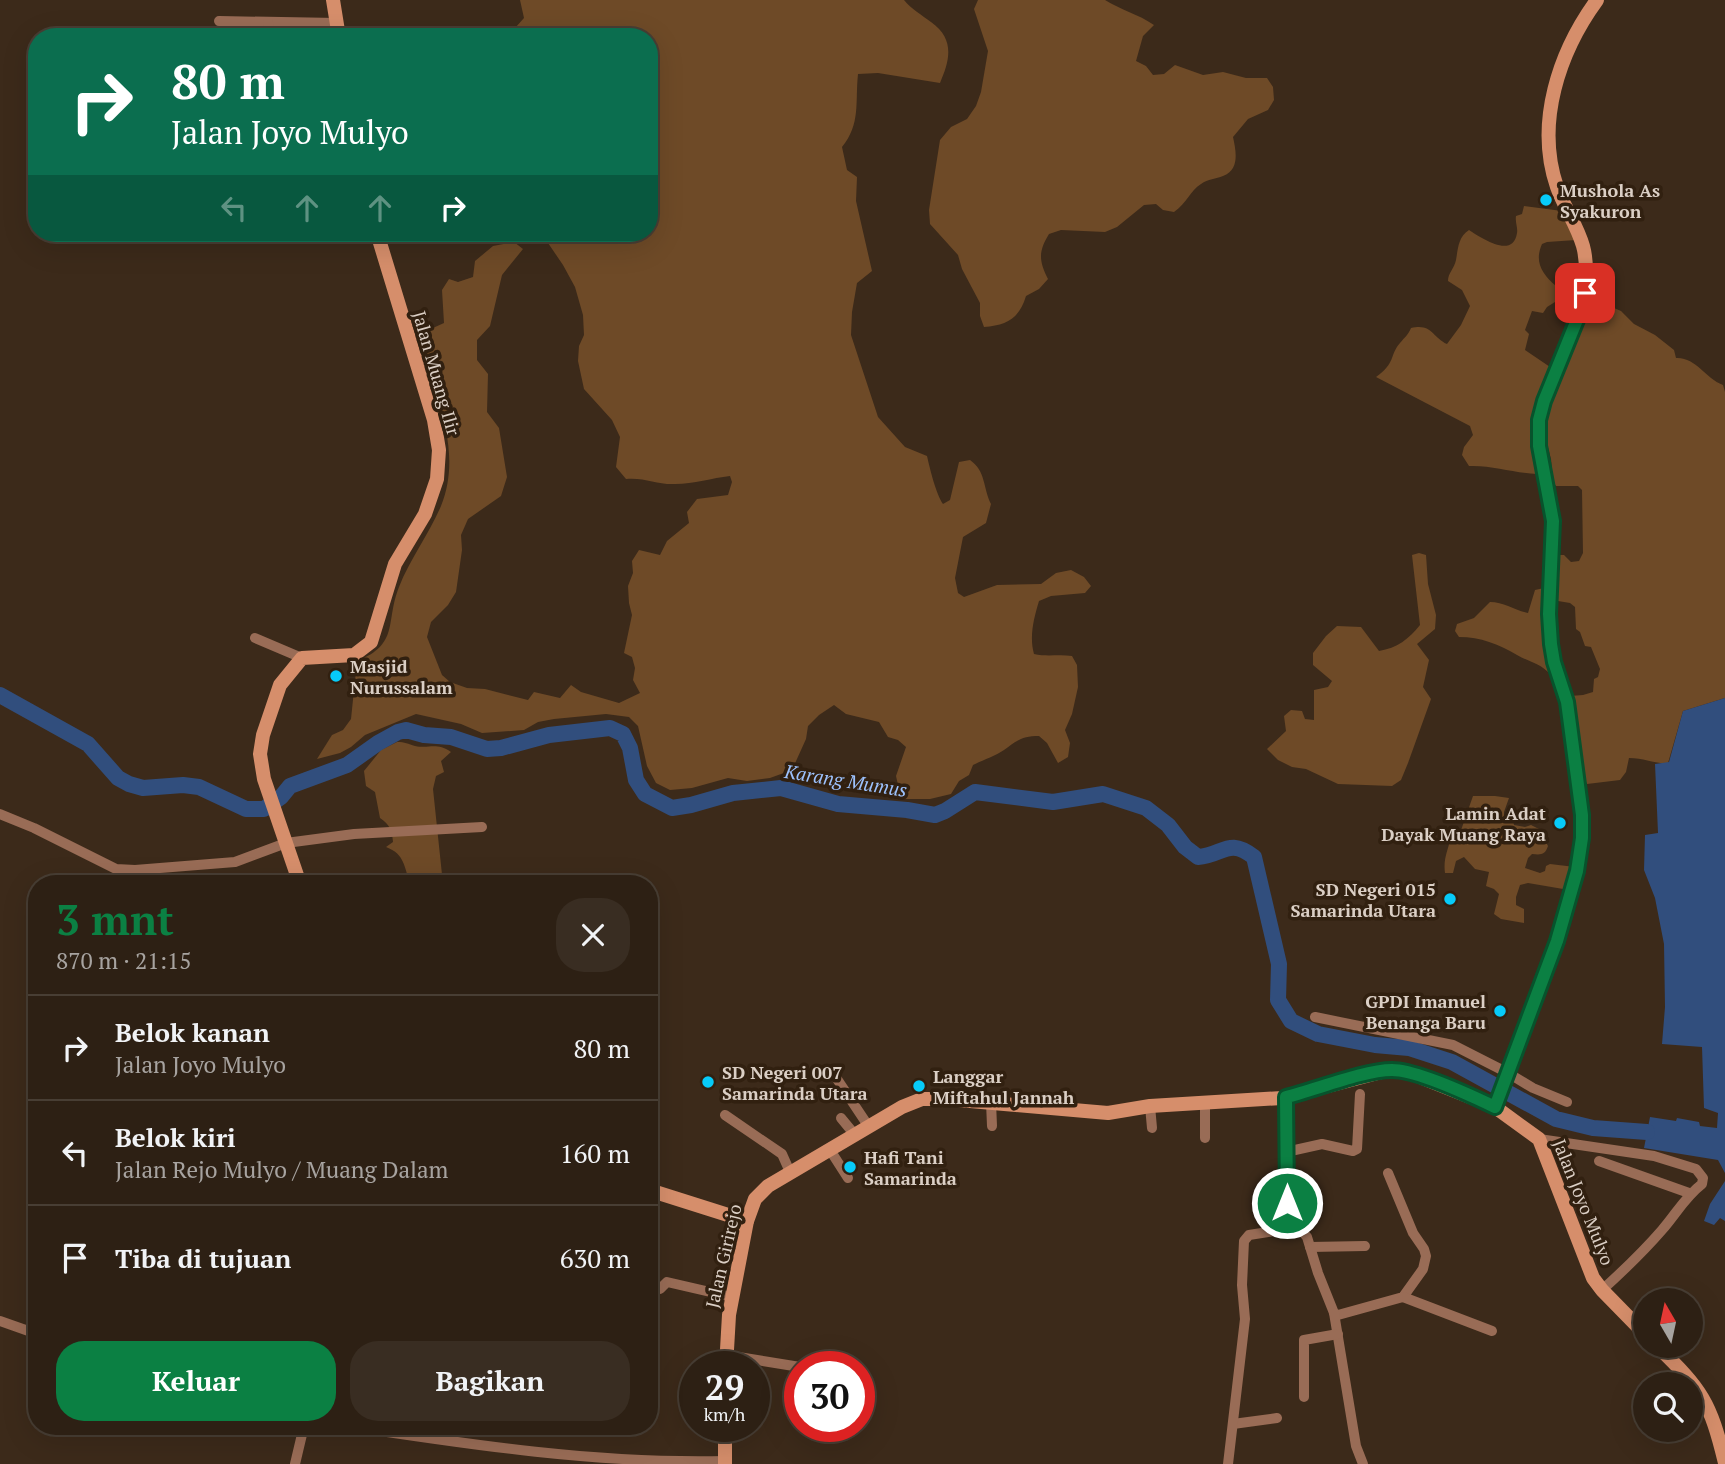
<!DOCTYPE html>
<html lang="id">
<meta charset="utf-8">
<style>
:root{--surface:#2d2014;--page:#392d22;--text:#f1f3f6;--muted:#a7a3a0;--line:#483e34;--accent:#0b8043}
body{margin:0;font-family:"PT Serif",serif;background:var(--page);color:var(--text);height:100vh;display:flex;flex-direction:column;font-size:26px;white-space:nowrap}
*{box-sizing:border-box;margin:0}
p{font-size:23px;color:var(--muted)}
.icon{flex:none;width:38px;height:38px;fill:none;stroke:currentColor;stroke-width:2;stroke-linecap:round;stroke-linejoin:round}
.map{position:relative;flex:1;overflow:hidden}
.panel{position:absolute;left:28px;top:875px;width:630px;height:560px;display:flex;flex-direction:column;background:var(--surface);border-radius:28px;box-shadow:0 7px 28px #0002,0 0 0 2px var(--line)}
.panel>*{flex:none}
.banner{position:absolute;left:28px;top:28px;width:630px;height:214px;border-radius:28px;box-shadow:0 7px 28px #0002,0 0 0 2px var(--line);background:#0b6e4f;color:#fff;overflow:hidden}
.needle{width:46px;rotate:351deg}
.tools{position:absolute;left:1633px;top:1288px;display:grid;gap:14px}
.tools a{display:grid;place-items:center;width:70px;height:70px;border-radius:50%;background:var(--surface);box-shadow:0 7px 28px #0002,0 0 0 2px var(--line);font-size:35px}
.speed{position:absolute;left:679px;top:1351px;display:flex;gap:14px;font-size:35px;font-weight:700;text-align:center}
.speed>*{display:grid;place-content:center;width:91px;height:91px;border-radius:50%;background:var(--surface);box-shadow:0 7px 28px #0002,0 0 0 2px var(--line);line-height:1}
.speed small{font-size:18px;font-weight:400}
.speed .limit{border:10px solid #d22;background:#fff;color:#111}
.pin{position:absolute;display:grid;place-items:center;width:60px;height:60px;color:#fff;margin:-30px;border-radius:14px;box-shadow:0 4px 10px #0006}
.me{position:absolute;width:77px;margin:-38px;rotate:0deg;stroke-linejoin:round;filter:drop-shadow(0 0 5px #0008)}
.turn{display:flex;align-items:center;gap:24px;height:147px;padding:0 28px;font-size:32px}
.turn .icon{width:91px;height:91px;stroke-width:2.5}
.turn b{display:block;font-size:49px;line-height:60px}
.lanes{display:flex;align-items:center;height:66px;padding:0 28px;background:#0003;justify-content:center;gap:35px;direction:ltr}
.lanes .off{opacity:.35}
.round{display:grid;place-items:center;flex:none;width:74px;height:74px;border-radius:28px;background:var(--page)}
.summary{display:flex;align-items:center;justify-content:space-between;height:119px;padding:0 28px}
h1{font-size:42px;font-weight:700;line-height:52px;color:var(--accent)}
.cta{display:flex;gap:14px;margin-top:auto;padding:14px 28px}
.cta a{flex:1;height:80px;border-radius:28px;background:var(--accent);color:#fff;font-size:28px;font-weight:700;line-height:80px;text-align:center}
.cta a+a{background:var(--page);color:var(--text)}
ul{padding:0;list-style:none}
li{display:flex;align-items:center;gap:21px;height:105px;padding:0 28px;border-top:2px solid var(--line)}
li div{flex:1}
li b{display:block;font-size:26px}
li em{font-style:normal}
.map>svg:first-child{display:block}
.green{fill:#6e4a27}
.water{fill:#314e7d}
.lines{fill:none;stroke-linecap:round;stroke-linejoin:round}
.river{stroke:#314e7d;stroke-width:16}
.street{stroke:#996c56;stroke-width:10}
.secondary{stroke:#d68e6b;stroke-width:14}
.route-casing{stroke:#07532c;stroke-width:18}
.route{stroke:#0b8043;stroke-width:12}
.poi-dot{fill:#07cbf9;stroke:#312010;stroke-width:2.5}
.labels{text-anchor:middle;dominant-baseline:central;stroke-width:7;stroke-linejoin:round;paint-order:stroke}
.poi-label{font-size:18px;font-weight:bold;fill:#dbcfc5;stroke:#312010;text-anchor:start}
.street-label{font-size:18px;fill:#dbcfc5;stroke:#312010}
.water-label{font-size:19px;font-style:italic;fill:#9dc2fd;stroke:#312010}
</style>
<div class="map">
<svg width="1725" height="1464" viewBox="0 0 1725 1464">
<rect width="100%" height="100%" fill="#3c2a1a"/>
<g class="green">
<path d="M520,0H904C911,9 922,15 931,22C955,39 950,60 940,83L878,73L858,74C855,102 861,124 842,147L847,170L857,177L856,201L872,271L857,283L852,312L851,335L878,417L905,447L927,456C930,469 936,494 943,504L950,500L959,462L970,460C986,471 983,488 991,504L986,523L963,537L955,578L958,593L964,597L997,585L1041,584L1056,573L1071,570L1084,577L1091,586L1085,593L1051,596L1039,601C1034,618 1029,636 1034,654C1047,657 1059,654 1072,656L1077,665L1078,687L1072,714L1065,730L1070,743L1068,757L1058,763L1047,743L1039,736C1023,736 1017,740 1004,750C995,756 983,760 973,765L969,775L959,781L951,794L930,799H901L892,789L898,785L896,776L906,747L898,740L888,737L879,722L846,714L834,705L819,715L808,726L806,739L792,770L770,778L747,781L728,778L692,788L670,790L656,783L647,766L638,726L629,717L606,714L554,719L538,722L524,730L482,733L461,724L416,714L365,735L351,747L340,753L317,759L332,735L343,730L351,719L357,661C400,644 385,622 399,587C410,559 429,534 441,506C464,449 434,390 415,336L444,323L442,290L449,279L458,282L473,277L475,261L493,246L514,242L523,249L502,275L490,326L477,340V360L488,374L487,412L499,428L507,477L501,496L468,519L461,535L462,550L456,592L448,605L431,622L427,637L442,675L450,682L467,688L485,689L528,700L534,692L560,698L571,685L581,692L619,703L640,693L633,680L635,668L632,657L624,653L632,615L629,603L628,586L633,573L632,561L639,550L660,555L667,541L689,523L687,512L697,499L728,495L732,482L730,476C712,478 694,484 675,484C658,485 644,477 626,479L616,467L620,437L612,420L584,389L578,361L579,346L584,335L583,315L575,287L563,265L548,243L545,233H649V37H514L515,28L524,18Z"/>
<path d="M978,0H1105C1121,10 1138,14 1154,25L1143,36L1136,61L1146,66L1153,75L1164,74L1175,65L1203,75L1223,72L1246,78H1267L1273,87L1274,100L1268,110L1248,119L1233,137C1236,151 1240,170 1223,176C1216,179 1208,179 1201,184C1190,191 1187,203 1174,212L1163,210L1156,204L1144,205L1117,227L1105,232L1061,230L1049,234C1038,252 1039,261 1048,279L1039,289L1026,296C1019,319 1007,325 984,327L980,316V303L962,269L958,255L930,224L929,210L940,140L951,127L967,119L976,106L981,92L988,51L974,9Z"/>
<path d="M1524,206L1562,211L1576,240L1547,242L1542,244C1534,262 1542,274 1556,286L1557,296L1555,302L1547,307L1543,313L1532,311L1525,330L1529,334L1525,350L1553,369L1537,474C1514,473 1492,465 1469,466L1462,455L1464,447L1473,435L1470,426L1376,377C1396,363 1389,356 1400,343C1405,337 1408,335 1411,328C1432,323 1432,337 1447,344L1461,325L1470,306L1462,290L1448,281C1448,273 1454,269 1456,260C1458,249 1458,237 1469,230C1480,237 1513,260 1517,233C1518,228 1515,222 1516,216L1522,214Z"/>
<path d="M1593,299L1621,311L1634,324L1655,335L1674,350L1676,358C1696,357 1705,378 1723,385L1725,392V698L1683,711L1668,763C1654,764 1644,758 1629,758L1626,772L1620,780L1587,784L1583,777V759L1570,696L1583,695L1593,692L1594,679L1598,677L1600,669L1591,647L1585,646L1580,632L1576,629L1575,607L1570,603L1558,601L1555,596L1558,555H1564L1571,562L1579,561L1583,553L1582,490L1578,486H1556L1553,482L1551,459L1543,428L1553,386Z"/>
<path d="M1419,553L1426,555L1428,584L1436,615L1435,629L1417,644L1429,660L1423,687L1431,699L1408,763L1401,780L1392,786L1338,784L1306,769L1292,767L1278,760L1267,749L1286,731L1284,716L1291,710L1302,711L1305,719L1314,720V690L1328,687L1332,681L1313,665V653L1326,636L1337,626L1361,627L1379,651C1397,648 1409,639 1420,625L1412,555Z"/>
<path d="M1544,588L1550,674C1540,663 1529,662 1517,655C1498,644 1481,637 1459,637L1455,631L1457,624L1474,618L1490,602C1504,602 1514,610 1528,613L1535,590Z"/>
<path d="M397,742C405,742 408,744 415,746C430,749 436,742 451,752L441,761L444,772L436,776L433,789L443,884L410,883C404,867 405,854 386,847L393,842C392,830 390,825 380,818L375,792L366,786L364,771L381,750Z"/>
<path d="M1473,796H1495L1509,798L1504,812V818L1513,821L1514,825L1525,827L1531,825L1543,831L1542,835L1548,846C1545,855 1541,855 1532,854L1528,858L1525,868L1540,873L1545,871L1546,866L1550,864L1575,867L1569,890L1528,883L1520,885L1516,897V905L1524,909V923L1501,919L1494,914L1499,894L1494,889L1486,886L1489,872L1475,869L1464,857L1456,861L1453,873H1445C1443,859 1448,850 1451,837L1460,833Z"/>
</g>
<g class="water">
<polygon points="1725,698 1725,1173 1718,1160 1644,1148 1650,1117 1676,1121 1677,1118 1699,1122 1700,1126 1717,1128 1718,1113 1704,1108 1702,1047 1662,1044 1665,1007 1664,944 1655,898 1644,870 1645,835 1658,833 1655,764 1669,762 1683,711"/>
<polygon points="1725,1181 1725,1221 1720,1218 1714,1225 1704,1221 1710,1204"/>
</g>
<g class="lines">
<path class="river" d="M0,695L88,744L118,778L129,784L143,788L183,785L199,787L246,809H264L281,797L290,786L347,765L378,743L398,732L406,730L424,735L451,737L487,749L501,748L549,735L610,728L623,734L630,748L636,780L645,794L672,808L691,805L733,793L781,788L838,804L907,810L935,815L945,811L975,792L1053,802L1103,794L1146,808L1168,825L1185,847L1198,857C1224,855 1228,837 1254,857L1279,964L1278,1000L1291,1021L1318,1034L1375,1045L1409,1048L1452,1062L1556,1119L1593,1128L1647,1132"/>
<g class="street">
<polyline points="219,21 337,23"/>
<polyline points="268,22 269,37"/>
<polyline points="255,638 302,658"/>
<polyline points="0,814 34,828 116,869 135,870 235,862 286,843 354,834 482,827"/>
<polyline points="1315,1017 1453,1045 1508,1073 1533,1088 1567,1102"/>
<polyline points="837,1079 869,1127"/>
<polyline points="1286,1097 1287,1229 1302,1231 1307,1237 1318,1273 1334,1313 1338,1315 1403,1297 1423,1269 1426,1256 1424,1249 1413,1233 1388,1173"/>
<polyline points="991,1102 992,1126"/>
<polyline points="1150,1106 1152,1128"/>
<polyline points="725,1115 782,1154 790,1172"/>
<polyline points="841,1118 855,1135"/>
<polyline points="1205,1138 1205,1102"/>
<path d="M1539,1139L1654,1156L1696,1169L1703,1178L1702,1184C1685,1197 1676,1214 1662,1230C1643,1252 1623,1271 1602,1290"/>
<polyline points="830,1150 848,1178"/>
<polyline points="1286,1152 1322,1144 1353,1151 1357,1149 1360,1094"/>
<polyline points="1599,1161 1689,1193"/>
<polyline points="1310,1247 1365,1246"/>
<polyline points="649,1287 660,1289 667,1282 732,1297"/>
<polyline points="1403,1297 1492,1331"/>
<polyline points="1334,1313 1356,1446 1363,1464"/>
<polyline points="0,1321 37,1334"/>
<polyline points="726,1355 800,1367"/>
<polyline points="1304,1397 1304,1340 1338,1334"/>
<polyline points="1233,1424 1277,1418"/>
<path d="M347,1426C472,1445 599,1464 725,1461"/>
<polyline points="295,1464 304,1426"/>
<polyline points="1228,1464 1245,1319 1242,1285 1244,1241 1249,1235 1287,1229"/>
</g>
<g class="secondary">
<polyline points="333,0 339,37"/>
<polyline points="300,884 264,779 260,754 263,735 280,685 302,658 354,655 371,642 395,564 425,514 437,479 439,450 434,420 377,233"/>
<path d="M1495,1107L1557,941L1578,871L1582,838V815L1567,702L1554,662L1551,644L1549,614L1553,521L1539,446V420L1544,402L1583,305C1586,286 1588,264 1583,246C1577,225 1564,207 1557,187C1535,123 1559,52 1597,0"/>
<polyline points="649,1190 747,1221"/>
<path d="M1657,1346C1702,1390 1710,1401 1725,1463"/>
<polyline points="726,1367 729,1315 747,1221 755,1199 768,1186 902,1107 922,1099 947,1099 1108,1113 1150,1106 1282,1098 1389,1070 1403,1071 1420,1077 1495,1107 1539,1139 1593,1278 1602,1290 1645,1334"/>
<polyline points="725,1464 725,1426"/>
</g>
</g>
<g class="lines">
<g class="route-casing">
<path id="route" d="M1287,1203L1286,1097C1315,1090 1364,1070 1392,1070C1417,1070 1470,1095 1495,1107L1557,941L1577,871L1582,838V815L1567,702L1554,662L1551,644L1549,614L1553,521L1539,446V420L1544,401L1583,305L1585,293"/>
</g>
<use href="#route" class="route"/>
</g>
<g class="poi-dot">
<circle cx="1546" cy="200" r="7"/>
<circle cx="336" cy="676" r="7"/>
<circle cx="1560" cy="823" r="7"/>
<circle cx="1450" cy="899" r="7"/>
<circle cx="1500" cy="1011" r="7"/>
<circle cx="708" cy="1082" r="7"/>
<circle cx="919" cy="1086" r="7"/>
<circle cx="850" cy="1167" r="7"/>
</g>
<g class="labels">
<g class="poi-label">
<text x="1560" y="190">Mushola As<tspan x="1560" dy="21">Syakuron</tspan></text>
<text x="350" y="666">Masjid<tspan x="350" dy="21">Nurussalam</tspan></text>
<text x="1546" y="813" text-anchor="end">Lamin Adat<tspan x="1546" dy="21">Dayak Muang Raya</tspan></text>
<text x="1436" y="889" text-anchor="end">SD Negeri 015<tspan x="1436" dy="21">Samarinda Utara</tspan></text>
<text x="1486" y="1001" text-anchor="end">GPDI Imanuel<tspan x="1486" dy="21">Benanga Baru</tspan></text>
<text x="722" y="1072">SD Negeri 007<tspan x="722" dy="21">Samarinda Utara</tspan></text>
<text x="933" y="1076">Langgar<tspan x="933" dy="21">Miftahul Jannah</tspan></text>
<text x="864" y="1157">Hafi Tani<tspan x="864" dy="21">Samarinda</tspan></text>
</g>
<g class="street-label">
<text transform="translate(437 373) rotate(74)">Jalan Muang Ilir</text>
<text transform="translate(1584 1202) rotate(68)">Jalan Joyo Mulyo</text>
<text transform="translate(723 1256) rotate(-77)">Jalan Girirejo</text>
</g>
<g class="water-label">
<text transform="translate(846 780) rotate(9)">Karang Mumus</text>
</g>
</g>
</svg>
<div class="tools">
<a><svg class="needle" viewBox="-14 -14 28 28"><path d="M0-13l5 13h-10z" fill="#e53935"/><path d="M0 13l5-13h-10z" fill="#a7a3a0"/></svg></a>
<a><svg class="icon" aria-label="search" viewBox="0 0 24 24"><circle cx="10" cy="10" r="6"/><path d="M15 15l6 6"/></svg></a>
</div>
<div class="speed"><div>29<small>km/h</small></div><div class="limit">30</div></div>
<div class="pin" style="left:1585px;top:293px;background:#d93025"><svg class="icon" aria-label="arrive" viewBox="0 0 24 24"><path d="M6 21V4h12l-3 4 3 4H6"/></svg></div>
<svg class="me" style="left:1287px;top:1203px" viewBox="-20 -20 40 40"><circle r="17" fill="#0b8043" stroke="#fff" stroke-width="3"/><path d="M0-11L8 9 0 5-8 9z" fill="#fff"/></svg>
<div class="banner">
<div class="turn"><svg class="icon" aria-label="right" viewBox="0 0 24 24"><path d="M7 20v-9h11M14 6l5 5-5 5"/></svg><div><b>80 m</b>Jalan Joyo Mulyo</div></div>
<div class="lanes"><svg class="icon off" aria-label="left" viewBox="0 0 24 24"><path d="M17 20v-9H6M10 6l-5 5 5 5"/></svg><svg class="icon off" aria-label="ahead" viewBox="0 0 24 24"><path d="M12 20V5M6 11l6-6 6 6"/></svg><svg class="icon off" aria-label="ahead" viewBox="0 0 24 24"><path d="M12 20V5M6 11l6-6 6 6"/></svg><svg class="icon" aria-label="right" viewBox="0 0 24 24"><path d="M7 20v-9h11M14 6l5 5-5 5"/></svg></div>
</div>
<section class="panel">
<div class="summary"><div><h1>3 mnt</h1><p>870 m · 21:15</p></div><a class="round"><svg class="icon" aria-label="close" viewBox="0 0 24 24"><path d="M6 6l12 12M18 6L6 18"/></svg></a></div>
<ul>
<li><svg class="icon" aria-label="right" viewBox="0 0 24 24"><path d="M7 20v-9h11M14 6l5 5-5 5"/></svg><div><b>Belok kanan</b><p>Jalan Joyo Mulyo</p></div><em>80 m</em></li>
<li><svg class="icon" aria-label="left" viewBox="0 0 24 24"><path d="M17 20v-9H6M10 6l-5 5 5 5"/></svg><div><b>Belok kiri</b><p>Jalan Rejo Mulyo / Muang Dalam</p></div><em>160 m</em></li>
<li><svg class="icon" aria-label="arrive" viewBox="0 0 24 24"><path d="M6 21V4h12l-3 4 3 4H6"/></svg><div><b>Tiba di tujuan</b></div><em>630 m</em></li>
</ul>
<div class="cta"><a>Keluar</a><a>Bagikan</a></div>
</section>
</div>
